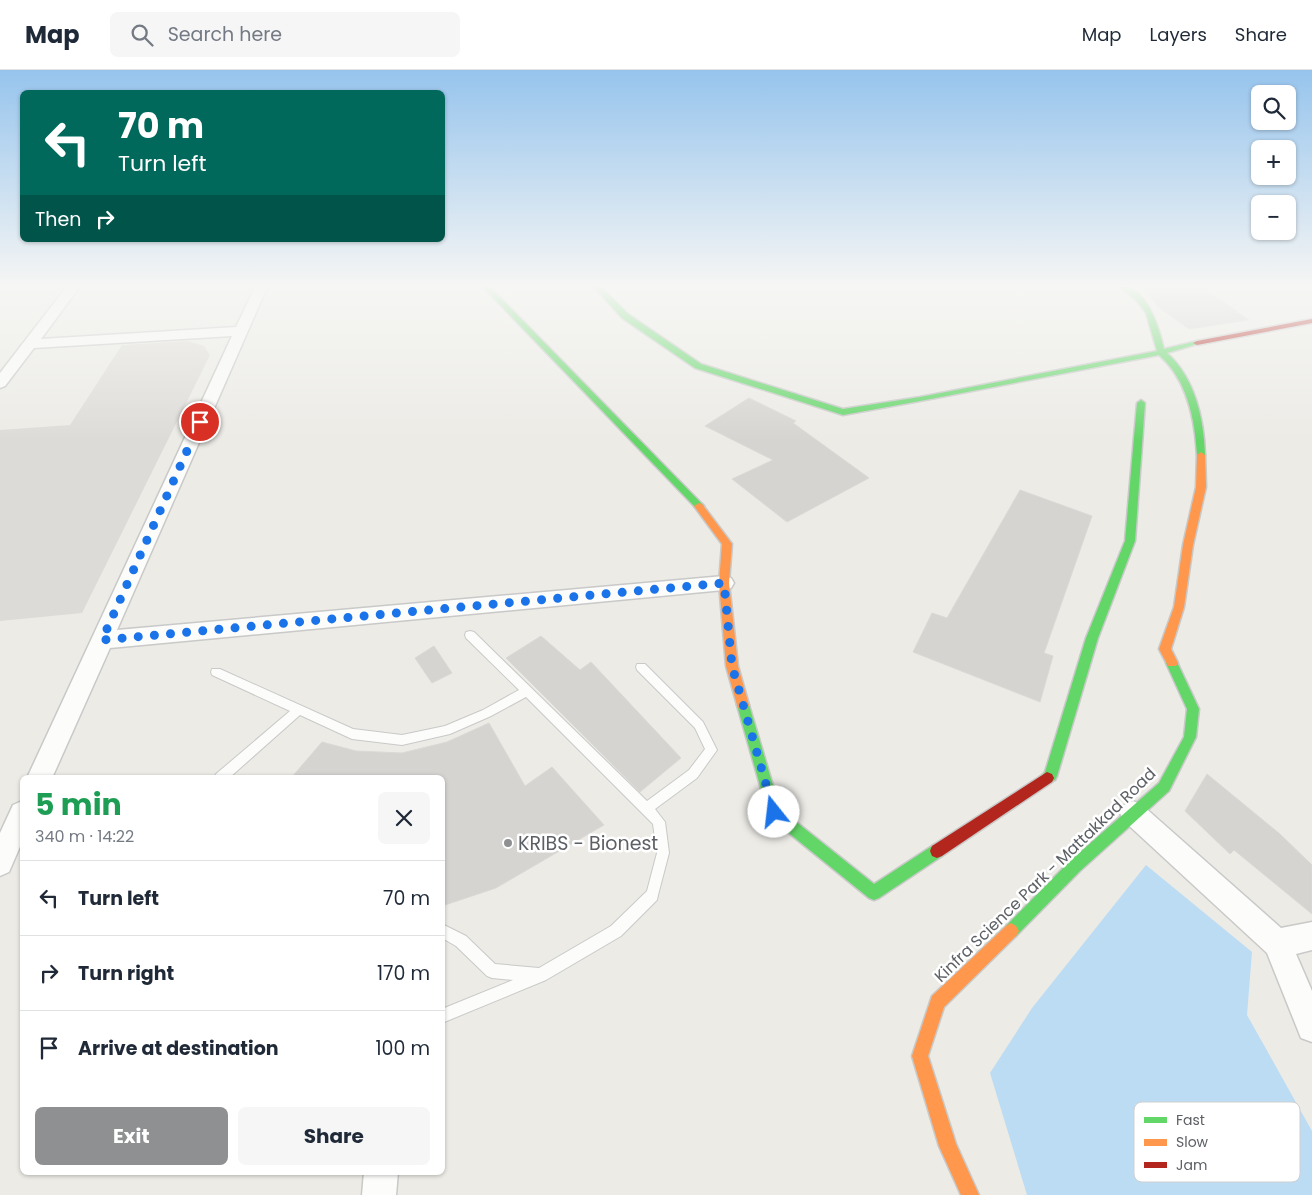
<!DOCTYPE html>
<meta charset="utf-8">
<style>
:root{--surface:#fff;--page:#f6f6f7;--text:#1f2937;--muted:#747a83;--line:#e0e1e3;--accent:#8e9092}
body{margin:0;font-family:Poppins,sans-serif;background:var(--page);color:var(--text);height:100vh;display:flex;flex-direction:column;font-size:19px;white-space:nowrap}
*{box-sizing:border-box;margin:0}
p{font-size:16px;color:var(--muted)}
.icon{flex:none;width:28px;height:28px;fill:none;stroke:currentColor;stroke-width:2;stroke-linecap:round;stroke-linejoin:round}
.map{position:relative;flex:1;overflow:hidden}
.side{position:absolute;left:20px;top:705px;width:425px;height:400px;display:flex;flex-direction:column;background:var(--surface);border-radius:8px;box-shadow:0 1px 4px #0004}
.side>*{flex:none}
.top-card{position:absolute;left:20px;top:20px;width:425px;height:152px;border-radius:8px;box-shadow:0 1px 4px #0004;background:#00695c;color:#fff;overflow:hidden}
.tools{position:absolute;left:1251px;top:15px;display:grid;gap:10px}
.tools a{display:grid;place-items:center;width:45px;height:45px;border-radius:8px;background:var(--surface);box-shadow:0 1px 4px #0004;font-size:25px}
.pin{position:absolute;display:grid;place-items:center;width:42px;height:42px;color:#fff;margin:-21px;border:2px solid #fff;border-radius:50%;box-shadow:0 1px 5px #0007}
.me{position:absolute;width:55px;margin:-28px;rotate:344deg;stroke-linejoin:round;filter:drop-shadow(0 0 4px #0008)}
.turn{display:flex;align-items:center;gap:18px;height:105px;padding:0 15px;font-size:22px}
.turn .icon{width:65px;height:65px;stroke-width:2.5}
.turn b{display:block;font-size:35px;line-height:42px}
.then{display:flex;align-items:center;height:48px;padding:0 15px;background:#0003;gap:10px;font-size:19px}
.round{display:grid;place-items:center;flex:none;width:52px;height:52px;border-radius:8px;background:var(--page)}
.head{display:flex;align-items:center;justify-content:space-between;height:85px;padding:0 15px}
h1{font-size:30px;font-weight:700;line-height:38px;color:#1e9e55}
.primary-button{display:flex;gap:10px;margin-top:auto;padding:10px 15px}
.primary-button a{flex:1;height:58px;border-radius:8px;background:var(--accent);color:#fff;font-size:20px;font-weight:700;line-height:58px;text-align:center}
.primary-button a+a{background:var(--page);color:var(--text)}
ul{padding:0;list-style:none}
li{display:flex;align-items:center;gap:15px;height:75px;padding:0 15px;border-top:1px solid var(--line)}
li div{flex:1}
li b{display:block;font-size:19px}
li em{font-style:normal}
header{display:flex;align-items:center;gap:30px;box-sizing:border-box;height:70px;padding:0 25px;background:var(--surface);border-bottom:1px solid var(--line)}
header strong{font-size:24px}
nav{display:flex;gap:28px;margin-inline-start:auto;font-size:18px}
.search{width:350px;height:45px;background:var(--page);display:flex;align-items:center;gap:12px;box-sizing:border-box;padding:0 18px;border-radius:8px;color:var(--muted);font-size:19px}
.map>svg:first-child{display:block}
.industrial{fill:#dddbd7}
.water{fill:#bcdcf4}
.building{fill:#d5d4d1;stroke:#dbd9d6}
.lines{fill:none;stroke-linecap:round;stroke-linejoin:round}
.lane-casing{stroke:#c8c9c8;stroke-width:2}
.street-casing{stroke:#c8c9c8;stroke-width:3}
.fast-casing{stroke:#c8c9c8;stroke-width:3}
.slow-casing{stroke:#c8c9c8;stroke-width:3}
.jam-casing{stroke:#c8c9c8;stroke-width:3}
.lane{fill:#fcfcfb;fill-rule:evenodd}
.street{fill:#fcfcfb;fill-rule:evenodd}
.fast{fill:#63d668;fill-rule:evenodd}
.slow{fill:#ff974d;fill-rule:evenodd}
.jam{fill:#b3261e;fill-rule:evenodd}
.route{stroke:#1a73e8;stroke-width:9;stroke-dasharray:0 16.2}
.poi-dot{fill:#8e9092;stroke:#fff;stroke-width:2}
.labels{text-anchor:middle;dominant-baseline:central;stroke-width:5;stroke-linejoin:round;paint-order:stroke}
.street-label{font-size:16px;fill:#5c5f64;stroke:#fff}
.near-poi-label{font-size:19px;fill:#5c5f64;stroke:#fff;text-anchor:start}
.key{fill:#fff;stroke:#cecfd0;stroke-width:1}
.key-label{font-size:14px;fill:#5c5f64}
</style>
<header>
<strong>Map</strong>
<div class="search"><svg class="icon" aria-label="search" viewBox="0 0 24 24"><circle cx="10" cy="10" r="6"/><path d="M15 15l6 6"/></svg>Search here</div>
<nav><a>Map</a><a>Layers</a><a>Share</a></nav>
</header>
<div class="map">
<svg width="1312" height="1125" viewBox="0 0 1312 1125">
<rect width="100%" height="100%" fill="#ecebe6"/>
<polygon class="industrial" points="188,271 204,276 210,285 82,543 0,551 0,360 70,355 122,275"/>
<polygon class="water" points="1146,795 1252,882 1247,945 1312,1061 1312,1125 1027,1125 990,1003 1032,938"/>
<g class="building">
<polygon points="1137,215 1199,215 1249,250 1189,259 1157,236 1149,224"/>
<polygon points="749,328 796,351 793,353 869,408 787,452 732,409 773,390 705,356"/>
<polygon points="1020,420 1092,446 1044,583 1053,586 1040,632 913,582 932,543 947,548"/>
<polygon points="541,566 580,600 591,592 681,688 640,722 506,588"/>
<polygon points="434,576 452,603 432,613 415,588"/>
<polygon points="489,653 525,716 552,697 604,755 496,818 442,836 442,708 291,708 322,672 356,681 402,683 447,672"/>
<polygon points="1207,704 1280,764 1312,795 1312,844 1234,780 1230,784 1185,741"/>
</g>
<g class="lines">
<g class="lane-casing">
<polygon id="lane" points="470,561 474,562 647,731 689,700 705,679 695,658 637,600 636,597 637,594 645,594 703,652 717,680 697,708 655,739 665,752 669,783 658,825 657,830 621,866 546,910 442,953 442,939 513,910 492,908 487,906 456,876 442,868 442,854 466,866 495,894 539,898 611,856 647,821 657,783 653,754 526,627 491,646 450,664 402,675 352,669 300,645 229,708 214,708 216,704 290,641 212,605 211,602 212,599 220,599 353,659 402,665 445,656 483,640 519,620 466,568 465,565 466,562"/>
</g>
<g class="street-casing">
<g id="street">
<polygon points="68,215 81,215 41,269 236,257 256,215 268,215 117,560 724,506 731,508 734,513 731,518 724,520 110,578 52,708 27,708 232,266 34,278 5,316 0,318 0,303"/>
<polygon points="22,731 22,772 9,802 0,806 0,763 13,735"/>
<polygon points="1133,731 1142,735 1281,858 1312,852 1312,880 1296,884 1312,921 1312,972 1301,968 1267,883 1124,751 1120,743 1124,735"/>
<polygon points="364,1102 398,1102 396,1125 362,1125"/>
</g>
</g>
<g class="fast-casing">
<g id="fast">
<polygon points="481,215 488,215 702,434 704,436 702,438 696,438"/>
<path d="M592,215H599L628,244L701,294L843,339L920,327L1157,281L1146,243L1137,231L1118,215C1146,214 1159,257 1164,279L1197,271L1201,273L1167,283C1195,308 1204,349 1205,385L1201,388L1197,385C1195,349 1187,309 1159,285L920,331L843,345L695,298L622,248Z"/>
<polygon points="1141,330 1145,333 1135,471 1098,568 1057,706 1055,710 1047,714 1042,712 1040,708 1045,702 1086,568 1125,471 1137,333"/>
<polygon points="1172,588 1176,590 1199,639 1196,667 1169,721 1080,801 1016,866 1011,869 1006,866 1003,861 1006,856 1070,791 1159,713 1184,667 1187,639 1166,593 1168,590"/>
<polygon points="743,630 747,631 749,635 780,739 874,814 932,776 937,774 942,776 944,781 942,786 879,828 874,830 869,828 769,747 737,635 739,631"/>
</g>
</g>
<g class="slow-casing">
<g id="slow">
<polygon points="1201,382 1205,385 1206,417 1193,475 1184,537 1171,579 1178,593 1176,596 1168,596 1159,579 1174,537 1183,475 1196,417 1197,385"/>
<polygon points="699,433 702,434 732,474 729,513 738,596 749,635 747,639 743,640 739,639 737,635 726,596 719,513 722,474 694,436"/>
<polygon points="1011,853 1016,856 1019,861 1016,866 944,937 928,986 956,1074 979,1125 961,1125 939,1076 912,986 932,926 1006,856"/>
</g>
</g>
<g class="jam-casing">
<g id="jam">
<polygon points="1312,249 1312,253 1197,275 1193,273 1197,271"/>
<polygon points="1047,702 1052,704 1054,708 1052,712 942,786 937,788 932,786 930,781 932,776"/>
</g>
</g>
<use href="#lane" class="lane"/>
<use href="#street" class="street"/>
<use href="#fast" class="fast"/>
<use href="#slow" class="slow"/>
<use href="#jam" class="jam"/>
</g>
<linearGradient id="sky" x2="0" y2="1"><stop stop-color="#96c4ed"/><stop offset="0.58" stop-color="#f6f6f4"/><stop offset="1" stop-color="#f6f6f4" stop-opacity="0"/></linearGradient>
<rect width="1312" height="372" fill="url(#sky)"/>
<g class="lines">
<polyline class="route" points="200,352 102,570 724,513 732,596 774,742"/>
</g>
<circle class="poi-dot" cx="508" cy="773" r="5"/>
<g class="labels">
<g class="street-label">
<text transform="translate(1045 805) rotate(-44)">Kinfra Science Park - Mattakkad Road</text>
</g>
<g class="near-poi-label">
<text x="518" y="773">KRIBS - Bionest</text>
</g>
</g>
<rect x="1134" y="1032" width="166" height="80" rx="8" class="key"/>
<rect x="1144" y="1047" width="23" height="6" fill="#63d668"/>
<rect x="1144" y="1069" width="23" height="7" fill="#ff974d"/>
<rect x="1144" y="1092" width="23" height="6" fill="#b3261e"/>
<g class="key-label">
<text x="1176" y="1055">Fast</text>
<text x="1176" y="1077">Slow</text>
<text x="1176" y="1100">Jam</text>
</g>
</svg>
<div class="tools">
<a><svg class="icon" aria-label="search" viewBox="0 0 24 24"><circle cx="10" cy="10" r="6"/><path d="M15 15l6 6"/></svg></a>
<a>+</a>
<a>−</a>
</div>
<div class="pin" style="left:200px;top:352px;background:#d93025"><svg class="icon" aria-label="arrive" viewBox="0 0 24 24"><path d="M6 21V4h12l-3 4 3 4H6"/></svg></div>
<svg class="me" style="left:774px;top:742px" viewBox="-20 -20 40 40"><circle r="19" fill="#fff"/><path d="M0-13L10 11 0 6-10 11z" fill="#1a73e8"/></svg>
<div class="top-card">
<div class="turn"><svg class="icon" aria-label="left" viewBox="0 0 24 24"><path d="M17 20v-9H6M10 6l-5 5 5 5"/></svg><div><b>70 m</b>Turn left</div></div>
<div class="then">Then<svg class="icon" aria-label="right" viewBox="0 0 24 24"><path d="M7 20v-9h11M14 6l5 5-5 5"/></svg></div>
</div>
<section class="side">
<div class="head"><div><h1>5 min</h1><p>340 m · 14:22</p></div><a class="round"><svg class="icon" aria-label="close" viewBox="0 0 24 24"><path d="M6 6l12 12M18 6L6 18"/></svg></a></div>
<ul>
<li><svg class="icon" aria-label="left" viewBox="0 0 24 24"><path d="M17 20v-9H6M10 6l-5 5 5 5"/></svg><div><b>Turn left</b></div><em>70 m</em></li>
<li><svg class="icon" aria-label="right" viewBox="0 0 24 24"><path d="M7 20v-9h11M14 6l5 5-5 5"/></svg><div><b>Turn right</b></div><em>170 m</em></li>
<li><svg class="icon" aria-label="arrive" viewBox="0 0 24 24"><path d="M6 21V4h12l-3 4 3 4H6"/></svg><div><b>Arrive at destination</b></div><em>100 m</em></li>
</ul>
<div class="primary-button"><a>Exit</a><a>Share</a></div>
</section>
</div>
